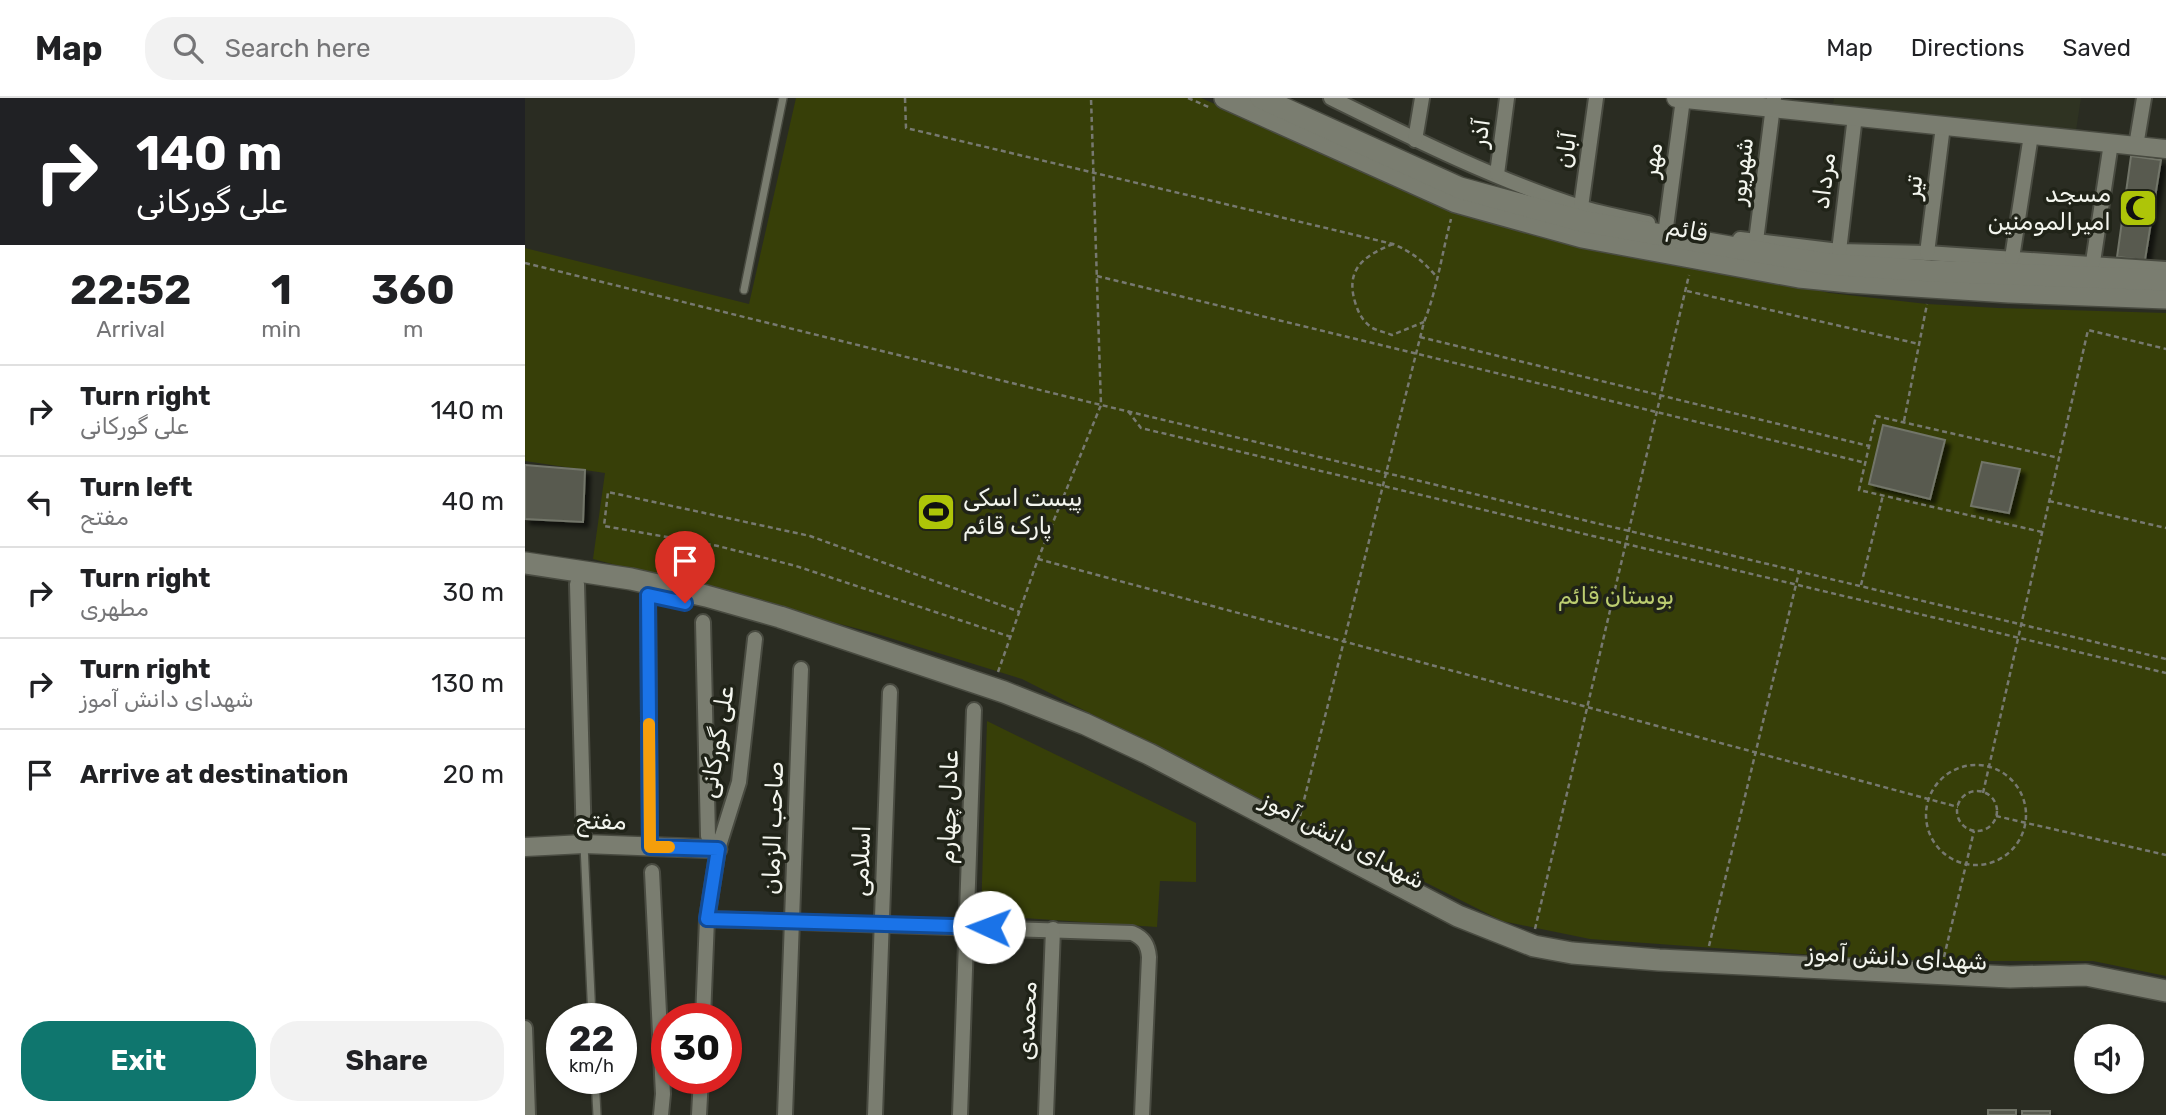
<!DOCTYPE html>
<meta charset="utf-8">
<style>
:root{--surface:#fff;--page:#f2f2f2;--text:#202124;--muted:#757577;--line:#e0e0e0;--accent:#0f766e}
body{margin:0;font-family:Rubik,Cairo,sans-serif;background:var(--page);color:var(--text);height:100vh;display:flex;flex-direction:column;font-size:26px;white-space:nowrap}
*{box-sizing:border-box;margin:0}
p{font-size:23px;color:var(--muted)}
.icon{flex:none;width:38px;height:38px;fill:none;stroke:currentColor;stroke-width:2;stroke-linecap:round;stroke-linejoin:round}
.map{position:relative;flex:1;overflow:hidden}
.drawer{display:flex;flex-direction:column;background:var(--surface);width:525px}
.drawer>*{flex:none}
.banner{background:#202124;color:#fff;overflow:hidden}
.tools{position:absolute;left:1549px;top:926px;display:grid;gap:14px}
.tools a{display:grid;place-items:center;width:70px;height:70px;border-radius:50%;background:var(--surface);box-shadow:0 2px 5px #0004;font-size:35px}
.speed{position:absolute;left:21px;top:905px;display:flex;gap:14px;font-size:35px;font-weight:700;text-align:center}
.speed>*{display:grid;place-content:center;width:91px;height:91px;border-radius:50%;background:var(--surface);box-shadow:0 2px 5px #0004;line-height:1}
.speed small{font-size:18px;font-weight:400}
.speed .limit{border:10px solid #d22;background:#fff;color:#111}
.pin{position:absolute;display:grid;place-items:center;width:60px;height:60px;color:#fff;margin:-72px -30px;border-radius:50% 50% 50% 0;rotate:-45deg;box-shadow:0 0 7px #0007}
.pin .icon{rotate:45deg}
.me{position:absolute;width:77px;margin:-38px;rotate:272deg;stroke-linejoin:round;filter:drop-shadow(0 0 5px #0008)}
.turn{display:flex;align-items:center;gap:24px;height:147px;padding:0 21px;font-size:32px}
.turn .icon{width:91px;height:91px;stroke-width:2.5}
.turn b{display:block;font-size:49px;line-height:60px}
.eta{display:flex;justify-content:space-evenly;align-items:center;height:119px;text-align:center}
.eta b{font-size:42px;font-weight:700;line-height:49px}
.cta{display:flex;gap:14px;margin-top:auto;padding:14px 21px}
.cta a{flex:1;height:80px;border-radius:28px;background:var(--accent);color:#fff;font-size:28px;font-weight:700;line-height:80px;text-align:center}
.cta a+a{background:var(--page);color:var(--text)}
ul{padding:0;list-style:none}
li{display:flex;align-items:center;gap:21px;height:91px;padding:0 21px;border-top:2px solid var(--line)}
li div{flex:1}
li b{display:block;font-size:26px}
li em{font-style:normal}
header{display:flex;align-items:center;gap:42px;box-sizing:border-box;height:98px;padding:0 35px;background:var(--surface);border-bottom:2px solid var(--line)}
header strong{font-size:33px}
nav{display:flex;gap:38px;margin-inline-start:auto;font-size:24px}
.search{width:490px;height:63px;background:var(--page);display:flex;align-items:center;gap:18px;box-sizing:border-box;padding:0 24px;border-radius:28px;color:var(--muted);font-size:26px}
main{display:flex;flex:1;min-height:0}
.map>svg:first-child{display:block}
.built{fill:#2f3322}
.green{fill:#373f08}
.building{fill:#585a4f;stroke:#727569;stroke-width:2;filter:url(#shadow)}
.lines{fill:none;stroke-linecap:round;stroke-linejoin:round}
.service-casing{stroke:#494b41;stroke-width:10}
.minor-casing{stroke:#494b41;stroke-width:18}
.tertiary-casing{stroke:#494b41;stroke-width:21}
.secondary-casing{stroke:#494b41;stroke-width:24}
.path{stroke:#777970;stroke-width:2.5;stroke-dasharray:5 3.5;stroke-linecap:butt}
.service{stroke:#7a7d70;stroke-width:7}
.minor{stroke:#7a7d70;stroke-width:14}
.tertiary{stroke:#7a7d70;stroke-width:18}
.secondary{stroke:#7a7d70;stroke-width:21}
.route-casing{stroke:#114b97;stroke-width:18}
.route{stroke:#1a73e8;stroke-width:12}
.slow{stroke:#f59e0b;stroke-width:12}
.labels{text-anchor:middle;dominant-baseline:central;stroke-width:7;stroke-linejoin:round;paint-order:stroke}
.street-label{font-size:24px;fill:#f3f5ee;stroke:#202318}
.poi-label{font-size:24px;fill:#f3f5ee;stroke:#202318;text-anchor:end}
.park-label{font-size:24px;fill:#bccd70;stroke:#202318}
</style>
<header>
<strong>Map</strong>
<div class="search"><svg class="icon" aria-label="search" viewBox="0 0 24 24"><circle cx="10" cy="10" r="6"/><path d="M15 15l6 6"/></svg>Search here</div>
<nav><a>Map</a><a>Directions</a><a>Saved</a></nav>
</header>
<main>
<section class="drawer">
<div class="banner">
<div class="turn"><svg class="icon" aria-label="right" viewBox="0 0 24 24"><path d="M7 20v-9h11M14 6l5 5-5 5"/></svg><div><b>140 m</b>علی گورکانی</div></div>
</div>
<div class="eta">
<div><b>22:52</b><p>Arrival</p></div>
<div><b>1</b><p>min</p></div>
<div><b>360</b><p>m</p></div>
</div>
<ul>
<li><svg class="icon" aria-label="right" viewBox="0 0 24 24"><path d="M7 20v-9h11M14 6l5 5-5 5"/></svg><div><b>Turn right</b><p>علی گورکانی</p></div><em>140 m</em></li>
<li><svg class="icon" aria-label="left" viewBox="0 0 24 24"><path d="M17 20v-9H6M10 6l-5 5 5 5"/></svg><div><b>Turn left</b><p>مفتح</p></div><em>40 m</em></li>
<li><svg class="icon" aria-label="right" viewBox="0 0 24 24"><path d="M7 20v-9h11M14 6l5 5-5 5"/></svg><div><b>Turn right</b><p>مطهری</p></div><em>30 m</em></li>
<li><svg class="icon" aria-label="right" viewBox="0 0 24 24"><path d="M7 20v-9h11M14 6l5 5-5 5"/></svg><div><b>Turn right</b><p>شهدای دانش آموز</p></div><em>130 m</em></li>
<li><svg class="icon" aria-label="arrive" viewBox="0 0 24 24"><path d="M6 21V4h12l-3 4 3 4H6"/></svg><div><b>Arrive at destination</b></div><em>20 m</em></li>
</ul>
<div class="cta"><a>Exit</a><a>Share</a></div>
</section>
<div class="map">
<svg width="1641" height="1017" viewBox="0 0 1641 1017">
<defs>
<filter id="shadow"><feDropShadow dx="5" dy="5" stdDeviation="2" flood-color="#0009"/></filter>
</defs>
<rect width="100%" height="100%" fill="#2a2c22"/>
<polygon class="built" points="1309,0 1556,0 1550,39 1307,12"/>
<g class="green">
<polygon points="271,0 676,0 950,118 1305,195 1402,206 1473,210 1641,215 1641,878 1568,863 1370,863 1065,841 977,823 497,581 349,535 68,461 80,375 0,363 0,150 224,206"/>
<polygon points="462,623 671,725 671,784 635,783 632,829 456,817"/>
</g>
<g class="building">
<polygon points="1606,58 1636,62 1620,162 1592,159"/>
<polygon points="1358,327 1420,342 1405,401 1344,386"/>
<polygon points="1457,364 1495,371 1484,415 1446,408"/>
<polygon points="0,367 60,372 58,424 0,421"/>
<rect x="1463" y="1012" width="28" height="5"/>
<rect x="1497" y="1013" width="28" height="4"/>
</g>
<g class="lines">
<g class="service-casing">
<g id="service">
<polyline points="219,192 258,0"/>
<polyline points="59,747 67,920"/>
<polyline points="70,980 72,1017"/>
</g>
</g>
<g class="minor-casing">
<g id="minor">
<path d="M806,0C887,40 969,81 1055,109C1077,116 1101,120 1123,125"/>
<polyline points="890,42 897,0"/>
<polyline points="1611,48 1619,0"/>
<polyline points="972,76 982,0"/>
<polyline points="1056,109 1071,0"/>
<polyline points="1141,129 1158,1"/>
<polyline points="1215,141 1314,153 1402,155 1641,171"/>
<polyline points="1231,143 1249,0"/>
<polyline points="1314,153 1330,18"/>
<polyline points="1402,155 1418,28"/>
<polyline points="1487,160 1506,37"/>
<polyline points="1568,164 1586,45"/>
<polyline points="52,486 59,746"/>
<polyline points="123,497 125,749"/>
<polyline points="178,524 183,738 193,751"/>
<polyline points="127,774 138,996 136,1017"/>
<path d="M182,821L607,835C619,840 623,847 624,859L617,1017"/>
<polyline points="178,920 182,821 193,751 214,684 230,541"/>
<polyline points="0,930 3,1017"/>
<polyline points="174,1017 176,980"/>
<polyline points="260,1017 276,571"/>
<polyline points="350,1017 365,594"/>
<polyline points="435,1017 449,612"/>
<polyline points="521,1017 528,831"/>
</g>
</g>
<g class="tertiary-casing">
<g id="tertiary">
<polyline points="1151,0 1641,51"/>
<polyline points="0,749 59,746 193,751"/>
</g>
</g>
<g class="secondary-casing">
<g id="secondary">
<polyline points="700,0 931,104 1057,139 1274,179 1325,184 1484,194 1641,200"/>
<polyline points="736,0 935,90 1057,123 1302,166 1405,173 1641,182"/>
<polyline points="0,465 106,481 181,498 255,519 479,594 560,626 624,656 933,818 1009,848 1047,855 1134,862 1485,879 1561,877 1641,893"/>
</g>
</g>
<g class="path">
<path d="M380,0L381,30L868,146C887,154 898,163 911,178"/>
<polyline points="663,0 686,10"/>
<path d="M868,146C838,158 819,172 831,207C834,216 838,223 846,229C852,233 860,234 867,237L899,224"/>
<polyline points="0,165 576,307 1641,561"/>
<polyline points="572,178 1341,365"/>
<polyline points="1162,193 1394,246"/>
<polyline points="895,239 1344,348"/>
<polyline points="603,313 616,330 1641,575"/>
<polyline points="1379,323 1402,206"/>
<polyline points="1524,403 1641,430"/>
<polyline points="1517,434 1334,392 1351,318 1534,360"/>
<polyline points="513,461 1433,709"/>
<polyline points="1336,487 1358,397"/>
<polyline points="486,539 271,468 193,448 79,428 83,394 285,438 495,514"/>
<polyline points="473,574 513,461 576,307 566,0"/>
<circle cx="1451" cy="717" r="50"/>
<circle cx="1452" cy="713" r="20"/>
<polyline points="1458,695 1563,232 1641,251"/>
<path d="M775,718L899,224C912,192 917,155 926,121"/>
<polyline points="1471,718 1641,757"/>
<polyline points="1010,831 1164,177"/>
<polyline points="1184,848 1274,474"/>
<polyline points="1419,859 1449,733"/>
</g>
<use href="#service" class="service"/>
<use href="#minor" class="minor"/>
<use href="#tertiary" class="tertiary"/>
<use href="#secondary" class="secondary"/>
</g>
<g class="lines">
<g class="route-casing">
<polyline id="route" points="160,505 123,497 125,749 193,751 182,821 464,829"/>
</g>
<use href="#route" class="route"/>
<polyline class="slow" points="124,626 125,749 144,749"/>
</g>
<defs>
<g id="mosque-square" transform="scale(2.0125)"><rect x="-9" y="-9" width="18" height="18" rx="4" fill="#aec508" stroke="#202318"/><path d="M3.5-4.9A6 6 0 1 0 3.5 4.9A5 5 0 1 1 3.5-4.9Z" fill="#111"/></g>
<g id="stadium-square" transform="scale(2.0125)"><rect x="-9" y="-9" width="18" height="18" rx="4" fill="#aec508" stroke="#202318"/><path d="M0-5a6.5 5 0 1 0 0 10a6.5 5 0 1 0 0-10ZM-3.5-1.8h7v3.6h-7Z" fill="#111"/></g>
</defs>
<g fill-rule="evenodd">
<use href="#mosque-square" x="1613" y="110"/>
<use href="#stadium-square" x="411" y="414"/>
</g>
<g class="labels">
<g class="street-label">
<text transform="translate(955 35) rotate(-82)">آذر</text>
<text transform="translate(1041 52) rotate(-82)">آبان</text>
<text transform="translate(1127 62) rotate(-82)">مهر</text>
<text transform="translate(1216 73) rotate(-83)">شهریور</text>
<text transform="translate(1299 83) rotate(-83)">مرداد</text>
<text transform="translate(1388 89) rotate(-83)">تیر</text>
<text transform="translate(1162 132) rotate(10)">قائم</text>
<text transform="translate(192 644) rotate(-81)">علی گورکانی</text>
<text transform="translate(423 709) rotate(-88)">عادل چهارم</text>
<text transform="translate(76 723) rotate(1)">مفتح</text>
<text transform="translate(248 730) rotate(-88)">صاحب الزمان</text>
<text transform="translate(818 742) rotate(28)">شهدای دانش آموز</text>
<text transform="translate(336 763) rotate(-88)">اسلامی</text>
<text transform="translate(1372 859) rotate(3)">شهدای دانش آموز</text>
<text transform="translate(502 923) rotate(-88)">محمدی</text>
</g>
<g class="poi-label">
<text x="1586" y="96">مسجد<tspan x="1586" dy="28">امیرالمومنین</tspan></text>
<text x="438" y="400" text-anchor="start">پیست اسکی<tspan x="438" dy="28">پارک قائم</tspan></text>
</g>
<g class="park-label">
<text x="1091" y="498">بوستان قائم</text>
</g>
</g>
</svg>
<div class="tools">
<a><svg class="icon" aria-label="sound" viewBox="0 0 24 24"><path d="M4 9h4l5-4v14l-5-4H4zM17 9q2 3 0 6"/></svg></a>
</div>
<div class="speed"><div>22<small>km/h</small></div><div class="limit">30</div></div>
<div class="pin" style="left:160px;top:505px;background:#d93025"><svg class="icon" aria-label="arrive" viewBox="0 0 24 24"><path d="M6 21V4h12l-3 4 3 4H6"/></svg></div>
<svg class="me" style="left:464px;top:829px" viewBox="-20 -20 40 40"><circle r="19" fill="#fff"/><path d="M0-13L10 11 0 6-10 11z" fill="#1a73e8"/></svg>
</div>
</main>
